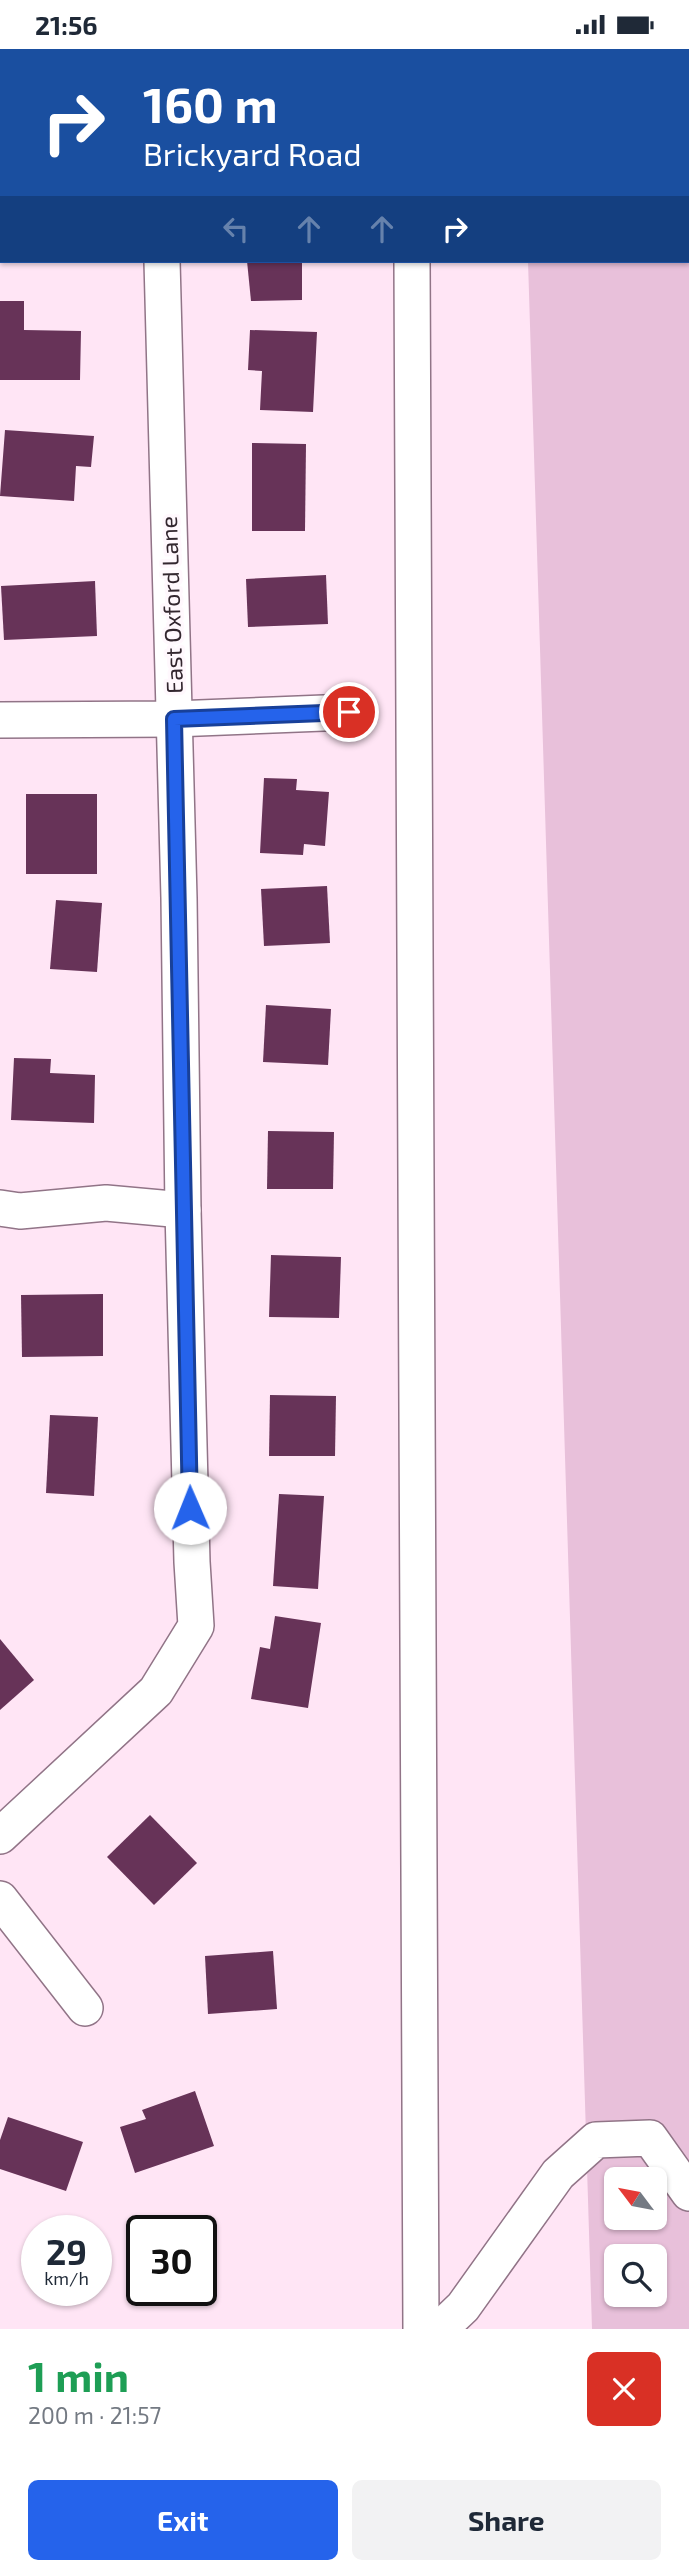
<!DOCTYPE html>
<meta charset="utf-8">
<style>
:root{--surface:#fff;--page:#f2f2f3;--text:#1f2937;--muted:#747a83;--accent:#2563eb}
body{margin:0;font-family:"Exo 2",sans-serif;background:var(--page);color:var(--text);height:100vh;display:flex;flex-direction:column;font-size:26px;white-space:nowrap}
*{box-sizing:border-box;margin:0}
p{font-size:23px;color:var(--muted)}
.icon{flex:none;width:38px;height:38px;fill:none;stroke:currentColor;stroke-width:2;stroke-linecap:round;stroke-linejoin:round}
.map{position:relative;height:2280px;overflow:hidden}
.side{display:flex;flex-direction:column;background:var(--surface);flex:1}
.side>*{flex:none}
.guide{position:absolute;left:0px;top:0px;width:690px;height:214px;box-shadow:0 2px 5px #0004;background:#1a4fa0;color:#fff;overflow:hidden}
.needle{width:46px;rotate:302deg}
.fabs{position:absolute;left:604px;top:2118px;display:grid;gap:14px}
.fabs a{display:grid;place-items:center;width:63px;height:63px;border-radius:10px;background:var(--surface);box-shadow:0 2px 5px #0004;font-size:35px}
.speed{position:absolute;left:21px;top:2166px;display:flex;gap:14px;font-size:35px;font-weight:700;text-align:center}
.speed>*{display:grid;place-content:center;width:91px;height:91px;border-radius:50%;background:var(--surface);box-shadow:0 2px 5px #0004;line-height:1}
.speed small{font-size:18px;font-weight:400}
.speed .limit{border:4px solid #111;border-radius:10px;background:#fff;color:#111}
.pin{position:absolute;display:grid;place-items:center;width:60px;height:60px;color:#fff;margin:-30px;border:4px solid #fff;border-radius:50%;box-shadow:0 2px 7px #0007}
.me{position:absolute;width:77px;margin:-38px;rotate:359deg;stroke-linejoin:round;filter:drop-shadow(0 0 5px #0008)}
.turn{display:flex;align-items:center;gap:24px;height:147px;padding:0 28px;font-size:32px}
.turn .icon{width:91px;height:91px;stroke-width:2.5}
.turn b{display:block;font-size:49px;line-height:60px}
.lanes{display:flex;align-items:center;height:66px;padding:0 28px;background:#0003;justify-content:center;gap:35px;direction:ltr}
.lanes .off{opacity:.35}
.round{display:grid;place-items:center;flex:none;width:74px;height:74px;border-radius:10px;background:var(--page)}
.summary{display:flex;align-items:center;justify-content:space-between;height:119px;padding:0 28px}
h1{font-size:42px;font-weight:700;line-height:52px;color:#1e9e55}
.cta{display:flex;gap:14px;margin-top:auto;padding:14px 28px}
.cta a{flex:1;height:80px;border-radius:10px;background:var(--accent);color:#fff;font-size:28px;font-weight:700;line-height:80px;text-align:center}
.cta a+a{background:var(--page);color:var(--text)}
.status{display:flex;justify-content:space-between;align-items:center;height:49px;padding:0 35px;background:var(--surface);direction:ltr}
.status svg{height:19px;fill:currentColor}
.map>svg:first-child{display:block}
.green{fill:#e8c0da;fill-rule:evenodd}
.building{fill:#673358}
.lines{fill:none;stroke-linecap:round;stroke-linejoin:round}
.minor-casing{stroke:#917487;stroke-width:38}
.minor{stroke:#fff;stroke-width:35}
.route-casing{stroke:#184099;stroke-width:18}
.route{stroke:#2563eb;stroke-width:12}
.labels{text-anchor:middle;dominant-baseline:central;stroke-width:7;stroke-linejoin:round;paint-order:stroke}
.street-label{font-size:23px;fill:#33272f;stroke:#fff8fd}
</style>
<div class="status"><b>21:56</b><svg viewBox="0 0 49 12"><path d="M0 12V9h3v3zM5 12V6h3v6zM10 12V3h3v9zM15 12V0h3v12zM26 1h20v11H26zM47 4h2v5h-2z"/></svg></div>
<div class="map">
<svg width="689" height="2280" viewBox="0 0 689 2280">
<rect width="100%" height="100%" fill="#ffe5f5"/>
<path class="green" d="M521,0H689V2280H592L528,212H688V2ZM616,2130H654V2168H616ZM616,2207H654V2245H616Z"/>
<g class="building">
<polygon points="247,212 302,212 302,251 251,252"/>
<polygon points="0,252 24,252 24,281 81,282 80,331 0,331"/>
<polygon points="250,281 317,283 313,363 260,361 262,322 248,321"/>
<polygon points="5,381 94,387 91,418 76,417 74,452 0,447"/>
<polygon points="252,394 306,395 305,482 252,482"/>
<polygon points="326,526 328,575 248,578 246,530"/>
<polygon points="95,532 97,587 4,591 1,537"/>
<polygon points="264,729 297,730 296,741 329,743 325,797 304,795 303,806 260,804"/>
<rect x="26" y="745" width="71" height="80"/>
<polygon points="327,837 330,894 264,897 261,840"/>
<polygon points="56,851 102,854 97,923 50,920"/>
<polygon points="266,956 331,960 328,1016 263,1013"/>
<polygon points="14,1009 51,1010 50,1024 95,1026 94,1074 11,1071"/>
<polygon points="268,1082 334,1083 333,1140 267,1140"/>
<polygon points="271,1206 341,1208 339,1269 269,1268"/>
<polygon points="103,1245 103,1307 22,1308 21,1246"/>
<polygon points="270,1346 336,1347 335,1407 269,1407"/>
<polygon points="50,1366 98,1368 94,1447 46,1444"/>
<polygon points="279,1445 324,1447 318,1540 273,1537"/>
<polygon points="275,1567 321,1574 308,1659 251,1650 260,1598 270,1600"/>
<polygon points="0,1590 34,1631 0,1661"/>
<polygon points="150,1766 197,1814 154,1856 107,1808"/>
<polygon points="273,1902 277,1960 208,1965 205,1907"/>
<polygon points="195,2042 214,2097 135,2124 120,2078 146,2070 142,2061"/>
<polygon points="8,2068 83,2093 66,2142 0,2120 0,2091"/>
</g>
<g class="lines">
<g class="minor-casing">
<g id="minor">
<polyline points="411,0 411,2"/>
<polyline points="0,176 2,176"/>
<polyline points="412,212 421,2280"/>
<polyline points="0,671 174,670 349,663"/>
<polyline points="0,1159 20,1162 106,1154 183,1161"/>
<polyline points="0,1787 156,1642 196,1577 192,1513 183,1161 179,849 162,212"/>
<polyline points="0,1850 85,1959"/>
<polyline points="440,2280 463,2258 558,2125 596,2091 650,2089 689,2144"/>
</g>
</g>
<use href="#minor" class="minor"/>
</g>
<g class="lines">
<g class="route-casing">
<polyline id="route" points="190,1459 174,670 349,663"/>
</g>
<use href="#route" class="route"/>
</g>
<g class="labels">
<g class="street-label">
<text transform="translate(171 556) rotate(-92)">East Oxford Lane</text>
</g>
</g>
</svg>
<div class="fabs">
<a><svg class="needle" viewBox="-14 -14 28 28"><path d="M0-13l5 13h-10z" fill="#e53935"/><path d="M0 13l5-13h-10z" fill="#747a83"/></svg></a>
<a><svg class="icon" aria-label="search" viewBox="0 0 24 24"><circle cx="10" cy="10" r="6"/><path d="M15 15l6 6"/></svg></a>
</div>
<div class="speed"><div>29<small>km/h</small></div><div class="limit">30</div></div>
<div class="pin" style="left:349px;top:663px;background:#d93025"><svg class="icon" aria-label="arrive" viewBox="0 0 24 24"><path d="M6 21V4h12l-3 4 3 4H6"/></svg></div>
<svg class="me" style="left:190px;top:1459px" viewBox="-20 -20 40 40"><circle r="19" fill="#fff"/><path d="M0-13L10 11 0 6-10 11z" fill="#2563eb"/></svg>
<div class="guide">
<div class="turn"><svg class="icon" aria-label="right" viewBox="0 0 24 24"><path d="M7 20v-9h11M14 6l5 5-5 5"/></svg><div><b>160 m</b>Brickyard Road</div></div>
<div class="lanes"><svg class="icon off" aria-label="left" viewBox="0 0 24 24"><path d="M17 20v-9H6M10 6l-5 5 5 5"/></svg><svg class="icon off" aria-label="ahead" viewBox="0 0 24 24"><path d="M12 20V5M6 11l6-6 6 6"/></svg><svg class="icon off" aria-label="ahead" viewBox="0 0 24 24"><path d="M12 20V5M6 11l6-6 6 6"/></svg><svg class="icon" aria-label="right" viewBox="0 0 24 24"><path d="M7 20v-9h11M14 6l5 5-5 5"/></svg></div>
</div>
</div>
<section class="side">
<div class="summary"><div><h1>1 min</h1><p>200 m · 21:57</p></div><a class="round" style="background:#d93025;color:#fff"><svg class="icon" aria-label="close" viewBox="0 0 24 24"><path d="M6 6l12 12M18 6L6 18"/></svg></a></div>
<div class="cta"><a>Exit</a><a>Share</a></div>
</section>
